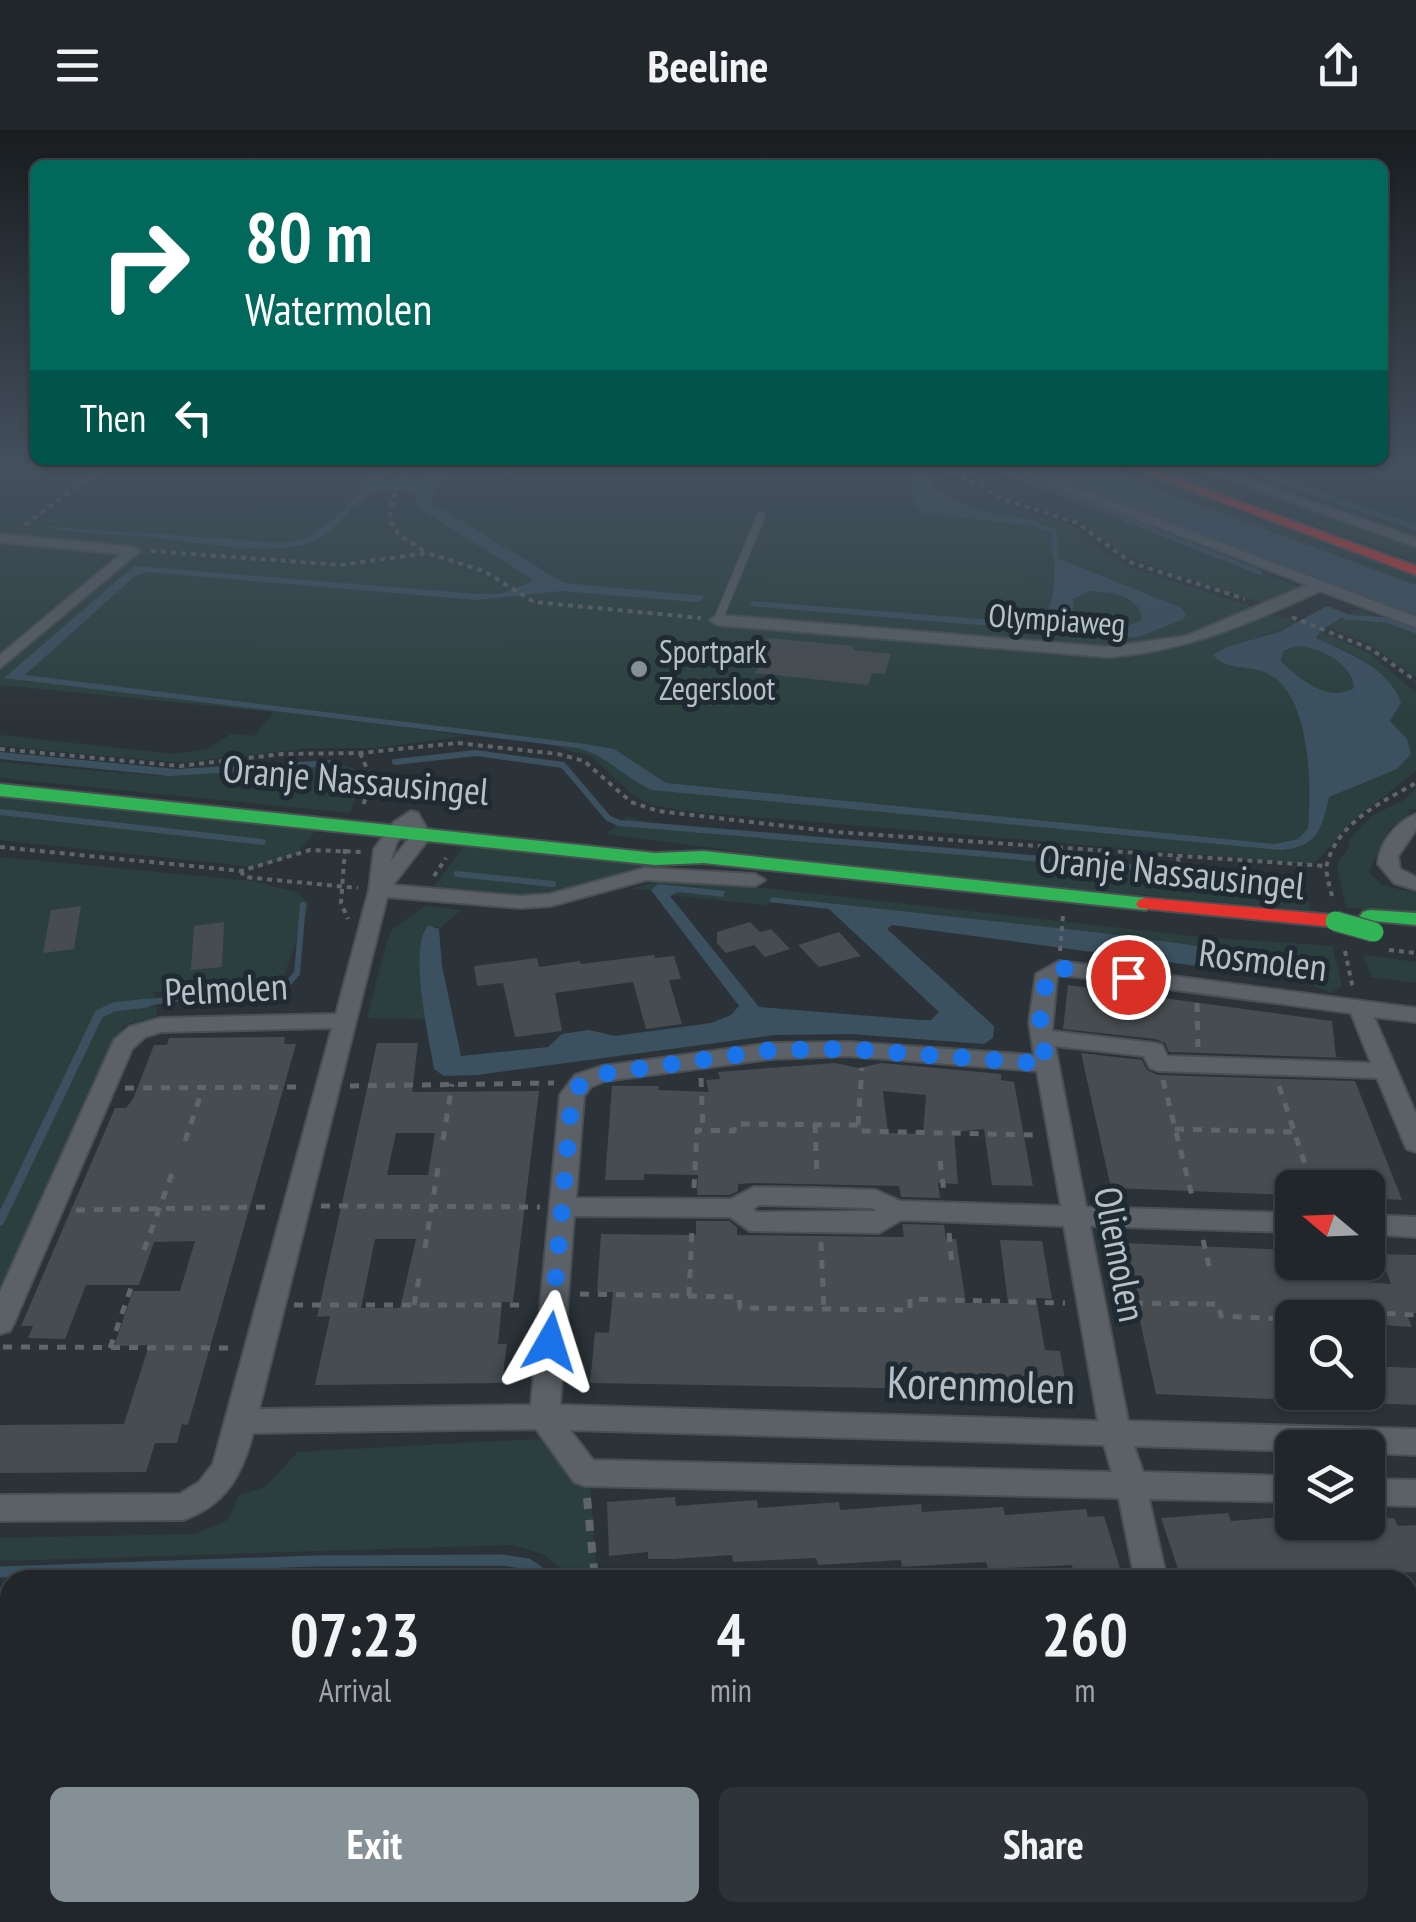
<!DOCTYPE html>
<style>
:root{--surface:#20262a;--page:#2d3236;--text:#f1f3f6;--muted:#a2a5a8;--line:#3d4347;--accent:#858f96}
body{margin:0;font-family:"PT Sans Narrow",sans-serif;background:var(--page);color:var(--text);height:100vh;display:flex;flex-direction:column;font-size:38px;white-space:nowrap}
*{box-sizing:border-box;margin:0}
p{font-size:32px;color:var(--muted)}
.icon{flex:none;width:55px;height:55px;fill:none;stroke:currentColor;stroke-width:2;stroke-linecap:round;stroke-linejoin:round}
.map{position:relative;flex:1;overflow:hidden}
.side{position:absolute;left:0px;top:1440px;width:1418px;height:352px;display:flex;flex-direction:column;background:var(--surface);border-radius:30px 30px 0 0;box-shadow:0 2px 8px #0004,0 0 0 2px var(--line)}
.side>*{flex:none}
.hud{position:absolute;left:30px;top:30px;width:1358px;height:305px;border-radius:15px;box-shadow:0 2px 8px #0004,0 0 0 2px var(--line);background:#00695c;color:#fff;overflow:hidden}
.needle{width:65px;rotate:289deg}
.controls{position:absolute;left:1275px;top:1040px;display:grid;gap:20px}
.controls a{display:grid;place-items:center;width:110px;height:110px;border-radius:15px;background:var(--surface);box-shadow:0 2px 8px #0004,0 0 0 2px var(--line);font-size:50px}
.pin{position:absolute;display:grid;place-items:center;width:85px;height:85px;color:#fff;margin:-42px;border:5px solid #fff;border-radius:50%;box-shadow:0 2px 10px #0007}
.me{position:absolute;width:110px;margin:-55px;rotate:6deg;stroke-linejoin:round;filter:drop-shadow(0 0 8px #0008)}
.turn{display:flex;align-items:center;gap:35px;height:210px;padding:0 50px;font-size:45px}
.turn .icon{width:130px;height:130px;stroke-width:2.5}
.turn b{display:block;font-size:70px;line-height:85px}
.then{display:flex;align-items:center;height:95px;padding:0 50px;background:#0003;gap:20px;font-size:38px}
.eta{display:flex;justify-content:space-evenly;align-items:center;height:170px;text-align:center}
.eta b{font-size:60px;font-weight:700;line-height:70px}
.primary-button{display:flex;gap:20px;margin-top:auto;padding:20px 50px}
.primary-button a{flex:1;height:115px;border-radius:15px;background:var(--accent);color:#fff;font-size:40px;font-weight:700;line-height:115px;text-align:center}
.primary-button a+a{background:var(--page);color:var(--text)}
header{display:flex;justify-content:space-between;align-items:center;height:130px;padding:0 50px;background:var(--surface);font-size:45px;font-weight:700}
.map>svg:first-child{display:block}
.green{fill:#2b403e}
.water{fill:#3b5160;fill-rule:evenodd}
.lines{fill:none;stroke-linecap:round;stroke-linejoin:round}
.stream-far3{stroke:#3b5160;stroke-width:5}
.stream-far2{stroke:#3b5160;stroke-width:6}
.stream-far1{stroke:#3b5160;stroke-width:9}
.stream{stroke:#3b5160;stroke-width:11}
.building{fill:#464c50;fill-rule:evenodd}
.lane-far1-casing{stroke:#494f53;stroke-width:10}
.lane-casing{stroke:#494f53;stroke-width:20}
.street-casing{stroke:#494f53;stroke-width:4}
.fast-casing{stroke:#494f53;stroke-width:4}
.jam-casing{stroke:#494f53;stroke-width:4}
.path-far2{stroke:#5f656a;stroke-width:4;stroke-dasharray:5 5;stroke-linecap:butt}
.path-far1{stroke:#5f656a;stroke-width:5;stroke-dasharray:9 9;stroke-linecap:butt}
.path{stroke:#5f656a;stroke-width:8;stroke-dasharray:11 11;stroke-linecap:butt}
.lane-far1{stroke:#5b6166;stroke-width:8}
.lane{stroke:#5b6166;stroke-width:16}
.street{fill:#5b6166;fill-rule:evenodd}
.fast{fill:#30b455;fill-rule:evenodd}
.jam{fill:#e5322d;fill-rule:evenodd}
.fast-bridge-casing{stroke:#494f53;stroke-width:22;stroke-linecap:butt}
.fast-bridge{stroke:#30b455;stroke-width:19}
.route{stroke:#1a73e8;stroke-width:18;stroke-dasharray:0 32.4}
.poi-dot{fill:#858f96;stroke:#1f2a32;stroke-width:4}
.labels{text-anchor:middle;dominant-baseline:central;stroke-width:10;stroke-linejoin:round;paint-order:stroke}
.far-street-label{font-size:32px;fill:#b6c0c8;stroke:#1f2a32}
.far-poi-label{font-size:32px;fill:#b6c0c8;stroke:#1f2a32;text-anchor:start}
.street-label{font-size:38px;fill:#b6c0c8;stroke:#1f2a32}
.near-street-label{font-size:45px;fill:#b6c0c8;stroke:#1f2a32}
</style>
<header><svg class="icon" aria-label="menu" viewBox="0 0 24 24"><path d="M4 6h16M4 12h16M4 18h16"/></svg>Beeline<svg class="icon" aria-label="share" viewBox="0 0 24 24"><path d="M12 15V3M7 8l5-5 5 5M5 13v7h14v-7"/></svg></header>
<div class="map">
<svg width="1416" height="1792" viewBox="0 0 1416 1792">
<rect width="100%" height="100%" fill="#2b3338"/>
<g class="green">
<polygon points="0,337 938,337 1005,373 1070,395 1104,423 1135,439 1256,478 1231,491 1241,495 1268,483 1298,492 1258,509 1304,561 1328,667 1388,642 1407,610 1390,591 1390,553 1355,525 1319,510 1316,504 1320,501 1370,524 1416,563 1416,641 1351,692 1317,731 1309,734 685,681 651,675 632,664 592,627 530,609 396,595 465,606 376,618 310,618 181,633 0,616 0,605 173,624 208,619 231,604 254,606 274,582 0,555"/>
<polygon points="951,337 987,337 1300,457 1264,474 1131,429 1080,392 996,362"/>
<polygon points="1098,337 1116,337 1416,447 1416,455"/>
<polygon points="1149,337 1187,337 1416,415 1416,431"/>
<polygon points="1205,337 1238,337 1416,401 1416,410"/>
<polygon points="1244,337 1416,337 1416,397"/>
<polygon points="1358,479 1416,501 1416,547 1369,514 1328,497"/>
<path d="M1296,516C1320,517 1351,533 1354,558C1328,573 1299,549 1281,531L1283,521Z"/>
<polygon points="325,631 353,638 360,655 350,683 0,648 0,632 158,646"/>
<polygon points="1416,659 1416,679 1408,679 1409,685 1389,699 1369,742 1382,755 1416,763 1416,782 1346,778 1337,735 1349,718 1349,710 1373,685 1404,670"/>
<polygon points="0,667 315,701 296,725 254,737 0,710"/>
<polygon points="627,686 659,696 706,702 1197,745 1194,750 1307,765 1311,780 901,743 607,704"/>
<polygon points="466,714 653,735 556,768 434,756"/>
<polygon points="0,727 252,751 296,762 309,774 282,851 154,862 157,886 123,896 0,1159"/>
<polygon points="659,751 717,753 1201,807 1332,816 1342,856 1331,863 1302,850 1314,847 1301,830 1095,802 773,767 767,775 669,765 676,762 723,767 725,762 658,754 651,760 631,759"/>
<polygon points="425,776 461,780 439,799 438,796 424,799 420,837 426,889 367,888 387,812 393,799"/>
<polygon points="1364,825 1416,832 1416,853 1371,847"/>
<polygon points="540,1309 572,1347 590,1352 597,1450 574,1450 543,1424 513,1415 0,1431 0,1408 195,1404 228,1390 239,1365 265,1357 298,1322"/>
<polygon points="297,1782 563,1782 563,1792 296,1792"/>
</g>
<g class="water">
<path d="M366,337L387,338L383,351L425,350L434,337H448L430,372L564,453L704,466L701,471L694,472L562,461L477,470L148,442L135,446L25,545L585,614L614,619L666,653L1275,714L1298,709L1308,699C1312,656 1311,559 1264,542C1246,535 1226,540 1213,525L1227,517L1279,502L1327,476L1348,484L1320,501L1316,508C1348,524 1388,536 1401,573L1390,591L1407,609L1411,624L1397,639L1329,667C1322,699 1317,717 1281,720L652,660C624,648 608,626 578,618L4,548L134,436L479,464H500L531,452L532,449L420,379L412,363C351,344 352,403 303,415C259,425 193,411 148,407C113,404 75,404 41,396L284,413C324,408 348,372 375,344ZM1296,516C1320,517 1352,533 1354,558C1328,573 1299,549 1281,531L1283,521Z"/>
<path d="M896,337H916L928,343L932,358L978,380L1036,391L1043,397L924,383C908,373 912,360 916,343Z"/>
<polygon points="1022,337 1098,337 1416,455 1416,487"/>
<path d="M1055,427L1181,478L1186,484L1184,489L1136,508L750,476L752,471L1032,493C1058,484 1053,451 1055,427ZM1090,461C1112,462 1139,465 1142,490C1123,501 1094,499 1073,490V469Z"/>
<polygon points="0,622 176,639 331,630 335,636 169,646 0,629"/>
<path d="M658,754L725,761L723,767L677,762L670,766L759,877L920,890H931L939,882L829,779L769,772L772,767L1095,802L1301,830L1315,839L1314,847L1302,850L892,795L887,799L994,896L993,908L984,914L851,904L775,905L477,945L444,946L434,939C429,907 408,820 428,795L439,799L442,836L461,926L548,917L562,904L589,900L615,906L711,893L731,885L739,876L651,760Z"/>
</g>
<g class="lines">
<g class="stream-far3">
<polyline points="994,337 1259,442"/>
<polyline points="1242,337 1416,398"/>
<polyline points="1043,397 1054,401 1055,427"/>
<polyline points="1345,487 1385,490 1416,501"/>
</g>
<g class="stream-far2">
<polyline points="395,632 476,623 563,635 608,688 619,693 1291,750"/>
<polyline points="0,682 263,712"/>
<polyline points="457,744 553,754"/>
<polyline points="127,875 287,855 297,843 303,775"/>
</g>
<polyline class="stream-far1" points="0,1091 99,884 114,877 147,873"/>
<g class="stream">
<polyline points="0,1442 316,1431 502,1430 528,1434 551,1450"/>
<polyline points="581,1782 582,1792"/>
</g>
</g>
<g class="building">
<polygon points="768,508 853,516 853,520 891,524 885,544 872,543 868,555 755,543"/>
<polygon points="81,776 74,819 43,823 51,780"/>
<polygon points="224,792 222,837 191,840 194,796"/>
<polygon points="750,792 760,802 771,799 790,819 765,827 754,815 726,823 717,813 717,802"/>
<polygon points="839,802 861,826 819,837 798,815"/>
<polygon points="654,825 655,828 674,826 681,849 669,850 682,894 646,899 633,852 555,863 562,901 515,907 503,853 477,856 474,836 537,828 539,837 580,831 581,834"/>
<polygon points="1068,855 1332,891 1336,927 1346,928 1169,922 1165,913 1155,909 1063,899"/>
<polygon points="285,907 284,914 296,914 188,1295 182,1294 177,1313 155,1313 146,1342 0,1343 0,1295 124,1294 149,1215 114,1216 133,1161 180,1161 195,1111 154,1112 139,1155 86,1155 65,1209 28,1208 33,1196 21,1196 115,978 126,978 133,969 154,915 167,915 169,908"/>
<path d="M377,913H418L412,962L539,961L513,1172H502L498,1214H507L502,1253L315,1255L330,1186L317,1187ZM396,1003H435L428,1045H387ZM375,1109H416L400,1178H361Z"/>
<polygon points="1081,923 1142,930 1147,940 1158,945 1355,951 1402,1070 1368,1068 1368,1058 1286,1058 1289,1065 1111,1058"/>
<path d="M835,933L859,938L881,933L1001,944V950L1014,952L1033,1056L992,1055L984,999L954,1002L958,1054L938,1053L940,1068L901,1067L899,1056L754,1053L738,1054V1061L730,1065H697L698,1045L644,1044V1050H605L612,956H659L658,960L709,962L706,950L720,949L718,942ZM883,961L926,965L923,1004L888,1003Z"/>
<polygon points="696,1091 729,1091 737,1097 737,1105 904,1107 902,1094 944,1095 946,1109 956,1109 966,1173 1008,1173 1000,1110 1042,1111 1052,1169 1036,1168 1045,1220 1060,1221 1067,1261 590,1253 595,1202 609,1203 613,1162 597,1162 601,1104 696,1105"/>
<polygon points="1123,1113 1292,1120 1292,1132 1336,1132 1342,1150 1391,1154 1380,1124 1416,1125 1416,1183 1406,1182 1412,1197 1368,1194 1368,1188 1292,1188 1292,1270 1156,1264"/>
<polygon points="1368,1236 1416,1238 1416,1275 1368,1273"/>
<polygon points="675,1367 676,1376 757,1370 758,1378 839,1372 840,1380 921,1374 922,1382 1003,1377 1005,1385 1086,1379 1088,1387 1104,1386 1120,1438 1073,1442 1072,1435 988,1439 986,1432 902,1437 901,1430 818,1435 816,1428 733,1432 732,1425 674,1429 648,1429 648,1422 609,1426 607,1372"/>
<polygon points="1228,1383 1231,1391 1292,1386 1292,1392 1370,1392 1369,1389 1394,1388 1398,1396 1416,1395 1416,1442 1306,1449 1304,1441 1220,1446 1218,1439 1179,1442 1161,1388"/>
</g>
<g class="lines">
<g class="lane-far1-casing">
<polyline id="lane-far1" points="718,490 761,386"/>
</g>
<g class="lane-casing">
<polyline id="lane" points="279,1792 280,1782"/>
</g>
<g class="street-casing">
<g id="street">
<path d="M1004,337H1022L1416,487V497L1320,461C1250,493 1185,522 1107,527L718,495L710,490L718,485L1107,517L1186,506L1307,455Z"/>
<polygon points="1194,337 1212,337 1416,408 1416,417"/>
<polygon points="0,404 133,417 140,421 0,538 0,525 121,424 0,412"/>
<path d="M411,681L418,683L431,706L393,755L520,766L550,764L645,738L755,744L765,750L755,756L646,750L551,776L520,778L387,767L259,1279L531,1275L560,965L575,945L602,936L772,913L849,912L1034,925L1029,892L1036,844L1059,831L1416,878V892L1374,887L1416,984V1022L1407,1019L1404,1013L1377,948L1158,941L1150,938L1144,926L1055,916L1086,1077L1292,1083V1102L1090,1096L1128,1291L1416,1299V1325L1368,1323V1318H1292V1321L1134,1316L1143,1342L1292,1346V1372L1149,1369L1167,1450H1135L1119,1368L585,1356L574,1352L536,1299L253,1303C242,1345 226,1375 183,1390L0,1391V1365L180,1364L199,1352L213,1334L332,898L161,902L145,907L132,919L14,1193L10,1201L0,1204V1162L114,910L129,897L160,888L336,884L369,760L374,719L394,692ZM408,700L411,706L390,732L397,712ZM1062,845L1351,883L1371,933L1167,926L1162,915L1154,913L1052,901L1057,847ZM849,926L1037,941L1061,1076L900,1071L876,1060L818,1058L754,1057L731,1069L576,1068L584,966L591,957L605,951L772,929ZM759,1075L872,1078L877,1081L756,1082L753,1079ZM574,1086L730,1087L750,1101L879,1103L901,1090L1064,1096L1098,1291L560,1275ZM570,1300L1104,1315L1112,1342L593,1330Z"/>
<path d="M1416,684V700L1398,726L1400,739L1416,747V760L1394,753L1378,734C1379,713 1396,692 1416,684Z"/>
<polygon points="1368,1085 1416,1087 1416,1107 1368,1104"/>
<polygon points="1368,1349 1416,1350 1416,1376 1368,1375"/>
<polygon points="788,1782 826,1782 829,1792 791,1792"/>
</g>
</g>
<g class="fast-casing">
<g id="fast">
<polygon points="0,654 655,723 704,721 1146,768 1156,774 1146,780 704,733 655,735 0,666"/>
<polygon points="1370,780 1416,783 1416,795 1363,790 1360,786 1363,782"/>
</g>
</g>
<g class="jam-casing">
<g id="jam">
<polygon points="1128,337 1146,337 1416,436 1416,445"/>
<polygon points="1146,768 1335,785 1345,791 1335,797 1139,778 1136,774 1139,770"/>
</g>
</g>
<g class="path-far2">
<polyline points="403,337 407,343 393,368 389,388 398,404 424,421"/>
<polyline points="944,337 1003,369 1077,393 1132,433 1245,469"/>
<polyline points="25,395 103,337"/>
<polyline points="151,421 341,435 427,423 484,441 534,472 701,488"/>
<polyline points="1292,487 1371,519 1416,551"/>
<polyline points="0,619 180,636 282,624 360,623 458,613 558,624 584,631 631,672 658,681 836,702 1326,736"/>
<polyline points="360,623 372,650 362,678"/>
<polyline points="0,717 241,741 310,720 363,722"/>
<polyline points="345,719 341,773 348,789"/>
<polyline points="1178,727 1181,758"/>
<polyline points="241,741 244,747 358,758"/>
<polyline points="434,746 446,728"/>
<path d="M1332,766C1330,757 1325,743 1327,734C1338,692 1382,672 1416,653"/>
<polyline points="1389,820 1416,823"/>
<polyline points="1060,821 1063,785"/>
<polyline points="1345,821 1353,859"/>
</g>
<g class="path-far1">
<polyline points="1197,873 1198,917"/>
<polyline points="701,948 703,1000"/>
<polyline points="1163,950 1193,1070"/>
<polyline points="350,956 554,953"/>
<polyline points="1279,956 1313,1058"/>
<polyline points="125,958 304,957"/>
<polyline points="815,994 817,1047"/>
<polyline points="858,995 862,938"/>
<polyline points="1175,999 1294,1002"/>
<polyline points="443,1010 452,954"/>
<polyline points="185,1011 203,958"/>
<polyline points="940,1031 944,1062"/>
<polyline points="694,1058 697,1000 734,1001 735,994 858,995 859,1001 1035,1005"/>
<polyline points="321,1076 540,1077"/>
<polyline points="76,1080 270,1077"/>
<polyline points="949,1103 952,1135"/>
<polyline points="1203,1110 1210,1140"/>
<polyline points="821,1112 824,1179"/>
<polyline points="425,1118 438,1038"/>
<polyline points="144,1120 173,1041"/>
<polyline points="1338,1132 1344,1148"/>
<polyline points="580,1164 739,1167 740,1178 910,1180 910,1169 1065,1173"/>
<polyline points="689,1166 692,1099"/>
<polyline points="1116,1173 1218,1174 1221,1186 1285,1189"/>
<polyline points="294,1175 528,1175"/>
<polyline points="414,1175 419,1148"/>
<polyline points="1359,1188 1357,1182 1416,1185"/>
<polyline points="3,1217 232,1218"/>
<polyline points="110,1218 133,1152"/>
</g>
<g class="path">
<polyline points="587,1368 595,1450"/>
<polyline points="0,1497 10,1497"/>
<polyline points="0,1778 10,1778"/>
<polyline points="625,1782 626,1792"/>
</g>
<use href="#lane-far1" class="lane-far1"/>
<use href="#lane" class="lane"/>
<use href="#street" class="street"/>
<use href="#fast" class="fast"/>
<use href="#jam" class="jam"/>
<g class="fast-bridge-casing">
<polyline id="fast-bridge" points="1335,791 1374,802"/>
</g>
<use href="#fast-bridge" class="fast-bridge"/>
</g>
<linearGradient id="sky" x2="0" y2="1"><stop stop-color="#181c1f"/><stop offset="0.57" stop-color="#44505e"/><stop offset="1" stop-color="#44505e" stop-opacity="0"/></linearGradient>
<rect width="1416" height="588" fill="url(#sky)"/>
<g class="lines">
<polyline class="route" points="550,1212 572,965 584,950 602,944 772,920 849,919 1046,934 1040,892 1047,844 1059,838 1128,847"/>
</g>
<circle class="poi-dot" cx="639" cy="539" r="10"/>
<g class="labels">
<g class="far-street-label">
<text transform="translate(1057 489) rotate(4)">Olympiaweg</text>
</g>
<g class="far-poi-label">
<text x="659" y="521">Sportpark<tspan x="659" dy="37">Zegersloot</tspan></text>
</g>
<g class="street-label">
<text transform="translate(356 649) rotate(5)">Oranje Nassausingel</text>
<text transform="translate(1172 741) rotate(6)">Oranje Nassausingel</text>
<text transform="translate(1263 829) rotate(7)">Rosmolen</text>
<text transform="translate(226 858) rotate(-3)">Pelmolen</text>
<text transform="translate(1121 1124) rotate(79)">Oliemolen</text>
</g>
<g class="near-street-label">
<text transform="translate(981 1254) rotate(2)">Korenmolen</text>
</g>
</g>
</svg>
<div class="controls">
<a><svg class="needle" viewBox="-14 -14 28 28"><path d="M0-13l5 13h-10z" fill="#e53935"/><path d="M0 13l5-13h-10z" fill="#a2a5a8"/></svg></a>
<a><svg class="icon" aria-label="search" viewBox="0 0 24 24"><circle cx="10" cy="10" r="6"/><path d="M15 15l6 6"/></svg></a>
<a><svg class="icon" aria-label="layers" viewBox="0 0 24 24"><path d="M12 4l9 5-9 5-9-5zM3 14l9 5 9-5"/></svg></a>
</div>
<div class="pin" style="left:1128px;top:847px;background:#d93025"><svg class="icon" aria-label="arrive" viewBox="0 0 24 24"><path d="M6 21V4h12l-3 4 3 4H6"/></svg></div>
<svg class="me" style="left:550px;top:1212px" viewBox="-20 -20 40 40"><path d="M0-17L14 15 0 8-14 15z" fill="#1a73e8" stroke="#fff" stroke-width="4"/></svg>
<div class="hud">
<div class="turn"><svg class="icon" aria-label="right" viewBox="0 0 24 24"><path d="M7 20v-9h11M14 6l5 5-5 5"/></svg><div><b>80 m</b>Watermolen</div></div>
<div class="then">Then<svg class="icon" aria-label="left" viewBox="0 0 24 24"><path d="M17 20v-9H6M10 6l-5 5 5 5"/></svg></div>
</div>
<section class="side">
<div class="eta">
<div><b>07:23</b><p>Arrival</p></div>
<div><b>4</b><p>min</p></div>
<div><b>260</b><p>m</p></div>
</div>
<div class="primary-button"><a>Exit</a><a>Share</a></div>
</section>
</div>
